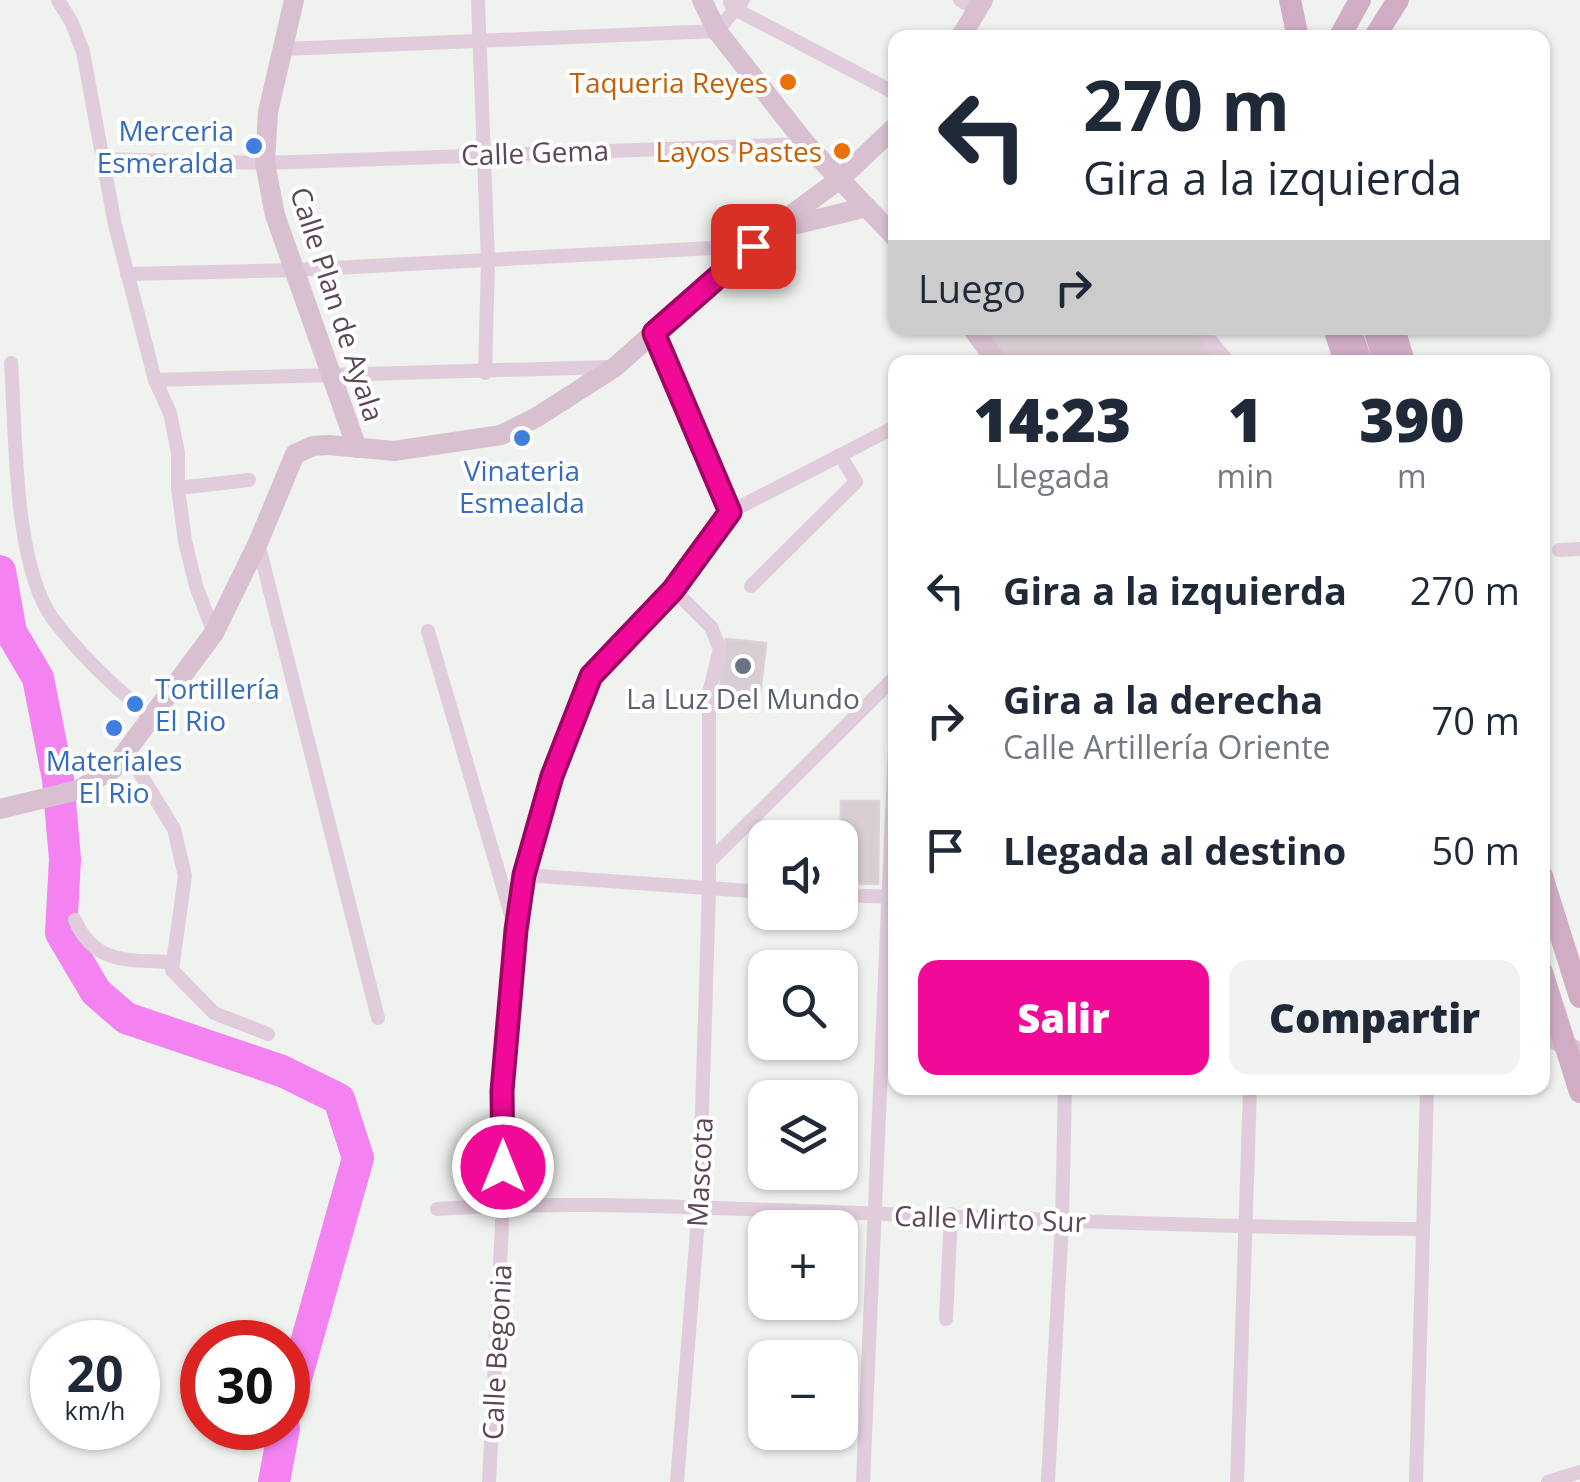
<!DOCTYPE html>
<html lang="es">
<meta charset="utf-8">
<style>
:root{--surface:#fff;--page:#f2f2f3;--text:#1f2937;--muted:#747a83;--accent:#f00a97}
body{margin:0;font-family:"Open Sans",sans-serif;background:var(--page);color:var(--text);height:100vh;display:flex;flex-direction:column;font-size:38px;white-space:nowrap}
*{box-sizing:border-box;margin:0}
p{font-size:32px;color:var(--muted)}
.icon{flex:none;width:55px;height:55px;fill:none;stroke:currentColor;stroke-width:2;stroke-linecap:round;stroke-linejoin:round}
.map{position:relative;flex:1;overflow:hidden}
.drawer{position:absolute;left:888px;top:355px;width:662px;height:740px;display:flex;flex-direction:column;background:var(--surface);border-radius:20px;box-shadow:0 2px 8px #0004}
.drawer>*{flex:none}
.hud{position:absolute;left:888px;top:30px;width:662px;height:305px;border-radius:20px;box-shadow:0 2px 8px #0004;background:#fff;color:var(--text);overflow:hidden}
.controls{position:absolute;left:748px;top:820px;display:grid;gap:20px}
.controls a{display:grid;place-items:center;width:110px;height:110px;border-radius:20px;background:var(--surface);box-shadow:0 2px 8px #0004;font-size:50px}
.speed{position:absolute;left:30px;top:1320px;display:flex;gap:20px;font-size:50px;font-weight:700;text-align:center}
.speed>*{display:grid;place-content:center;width:130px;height:130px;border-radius:50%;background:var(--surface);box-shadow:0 2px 8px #0004;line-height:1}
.speed small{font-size:25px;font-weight:400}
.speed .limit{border:15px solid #d22;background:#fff;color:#111}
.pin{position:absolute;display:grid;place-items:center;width:85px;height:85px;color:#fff;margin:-42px;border-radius:20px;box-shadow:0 5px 15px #0006}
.me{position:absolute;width:110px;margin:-55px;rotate:0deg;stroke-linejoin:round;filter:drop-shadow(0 0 8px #0008)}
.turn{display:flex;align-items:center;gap:35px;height:210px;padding:0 30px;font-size:45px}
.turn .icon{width:130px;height:130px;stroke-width:2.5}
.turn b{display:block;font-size:70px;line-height:85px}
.then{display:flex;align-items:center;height:95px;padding:0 30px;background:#0003;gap:20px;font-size:38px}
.eta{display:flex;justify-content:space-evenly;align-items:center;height:170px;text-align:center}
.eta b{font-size:60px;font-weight:800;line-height:70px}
.cta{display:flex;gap:20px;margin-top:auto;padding:20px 30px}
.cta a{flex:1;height:115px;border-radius:20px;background:var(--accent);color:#fff;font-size:40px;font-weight:800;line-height:115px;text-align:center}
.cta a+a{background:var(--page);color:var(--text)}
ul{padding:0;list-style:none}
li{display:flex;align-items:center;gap:30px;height:130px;padding:0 30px}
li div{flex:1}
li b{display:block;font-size:38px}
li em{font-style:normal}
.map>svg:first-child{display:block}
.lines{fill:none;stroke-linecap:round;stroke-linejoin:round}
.river{stroke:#f383f0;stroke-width:32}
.building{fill:#d7cdd3;stroke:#dbd2d6;stroke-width:2.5}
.street{stroke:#e0ccdb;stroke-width:14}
.secondary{stroke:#d9c0d1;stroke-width:20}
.primary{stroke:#d0acc5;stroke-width:22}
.route-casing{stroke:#9c0662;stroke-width:25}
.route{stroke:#f00a97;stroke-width:18}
.food-dot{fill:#e8710a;stroke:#fff;stroke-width:4}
.shop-dot{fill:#3f7fe0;stroke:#fff;stroke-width:4}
.worship-dot{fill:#6b7280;stroke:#fff;stroke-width:4}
.labels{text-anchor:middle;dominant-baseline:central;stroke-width:8;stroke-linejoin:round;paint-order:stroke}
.food-label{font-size:28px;fill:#c56008;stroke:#fff;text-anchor:end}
.shop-label{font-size:28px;fill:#366cbe;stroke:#fff}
.street-label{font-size:28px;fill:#5e4557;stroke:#fff}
.worship-label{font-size:28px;fill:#5b616d;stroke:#fff}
</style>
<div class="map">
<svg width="1580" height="1482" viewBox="0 0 1580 1482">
<rect width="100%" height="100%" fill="#eff2ef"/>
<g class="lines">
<g class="river">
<polyline points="0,571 11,632 38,678 58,779 65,859 61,933 96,992 126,1018 282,1071 339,1099 358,1158 288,1407"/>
<polyline points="274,1482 284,1428"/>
</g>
</g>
<g class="building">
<polygon points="980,328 1193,328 1220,362 1009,362"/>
<polygon points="726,639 766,643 760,694 720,689"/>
<polygon points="841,801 879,801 878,884 840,883"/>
</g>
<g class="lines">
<g class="street">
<polyline points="58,0 72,23 83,52 115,225 155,380 170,413 178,453 178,488 185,541 196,586 214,633"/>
<polyline points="478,0 488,262 485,373"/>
<polyline points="960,0 978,10"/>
<polyline points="730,2 733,8 895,93"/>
<polyline points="284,49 717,31 743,0"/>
<polyline points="102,159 265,163 806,144"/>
<polyline points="127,274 295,270 752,246"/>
<polyline points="1200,328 1228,362"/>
<polyline points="654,333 730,512"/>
<path d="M11,363C16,432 13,564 53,619C81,656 115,688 151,717"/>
<polyline points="155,380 609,367"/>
<polyline points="178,488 249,480"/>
<polyline points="258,543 378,1018"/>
<polyline points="1559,550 1580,549"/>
<polyline points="751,586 856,482 840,455"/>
<polyline points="673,589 711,627 720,649 709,693 709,890 699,1207 677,1482"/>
<polyline points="428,631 514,925"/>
<polyline points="127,752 174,829 185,876 172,970 214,1013 268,1034"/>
<polyline points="710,861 895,677"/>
<polyline points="524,875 765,892"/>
<polyline points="840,895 895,897"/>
<path d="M75,920C94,965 130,960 173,962"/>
<path d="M437,1209C568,1200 700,1208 832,1212C1029,1219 1225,1228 1423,1229"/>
<polyline points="946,1319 951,1214"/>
<polyline points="489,1482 503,1205 502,1091 515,930 524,875 552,776 591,675 673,589 730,512 895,427"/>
<polyline points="863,1482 895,747"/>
<polyline points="1048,1482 1062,1222 1065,1088"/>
<polyline points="1237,1482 1250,1088"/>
<polyline points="1416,1482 1427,1088"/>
<polyline points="1548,1482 1580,1472"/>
</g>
<g class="secondary">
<polyline points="294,0 268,112 265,163 275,215 357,448"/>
<polyline points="702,0 717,31 806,144 895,237"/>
<polyline points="960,38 983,0"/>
<polyline points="781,228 867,207"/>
<polyline points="972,328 997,362"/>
<polyline points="0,809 78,790 113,769 214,633 258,543 295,454 313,446 329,445 394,451 501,435 537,417 615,367 769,231 840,179 895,127"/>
<polyline points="1542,1033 1580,1053"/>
</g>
<g class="primary">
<polyline points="1290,0 1298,38"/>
<polyline points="1339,38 1360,0"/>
<polyline points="1374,38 1398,0"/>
<polyline points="1334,328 1345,362"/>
<polyline points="1350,328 1361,362"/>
<polyline points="1374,328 1384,362"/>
<polyline points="1394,328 1404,362"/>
<polyline points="1542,876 1580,997"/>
<polyline points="1542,972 1580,1092"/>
</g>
</g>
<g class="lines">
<g class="route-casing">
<polyline id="route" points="503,1167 502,1091 516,930 524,875 552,776 591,676 673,590 730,512 654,333 753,246"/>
</g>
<use href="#route" class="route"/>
</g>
<g class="food-dot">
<circle cx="788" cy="82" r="10"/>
<circle cx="842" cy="151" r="10"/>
</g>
<g class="shop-dot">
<circle cx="254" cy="146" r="10"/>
<circle cx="522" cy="438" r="10"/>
<circle cx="135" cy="704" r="10"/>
<circle cx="114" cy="728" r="10"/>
</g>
<circle class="worship-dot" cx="743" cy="666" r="10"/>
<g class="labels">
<g class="food-label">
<text x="768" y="82">Taqueria Reyes</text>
<text x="822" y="151">Layos Pastes</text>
</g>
<g class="shop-label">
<text x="234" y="130" text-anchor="end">Merceria<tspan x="234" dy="32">Esmeralda</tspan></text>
<text x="522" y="470">Vinateria<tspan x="522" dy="32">Esmealda</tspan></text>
<text x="155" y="688" text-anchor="start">Tortillería<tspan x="155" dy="32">El Rio</tspan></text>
<text x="114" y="760">Materiales<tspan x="114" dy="32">El Rio</tspan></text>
</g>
<g class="street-label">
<text transform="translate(535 152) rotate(-2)">Calle Gema</text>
<text transform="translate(338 304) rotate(72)">Calle Plan de Ayala</text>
<text transform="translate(699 1172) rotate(-87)">Mascota</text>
<text transform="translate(990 1218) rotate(2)">Calle Mirto Sur</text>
<text transform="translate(496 1352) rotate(-87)">Calle Begonia</text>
</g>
<g class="worship-label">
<text x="743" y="698">La Luz Del Mundo</text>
</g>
</g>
</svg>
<div class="controls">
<a><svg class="icon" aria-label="sound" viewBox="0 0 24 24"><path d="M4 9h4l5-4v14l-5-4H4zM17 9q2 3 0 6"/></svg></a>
<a><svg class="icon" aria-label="search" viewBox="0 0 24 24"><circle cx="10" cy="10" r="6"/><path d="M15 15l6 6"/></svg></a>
<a><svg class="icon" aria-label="layers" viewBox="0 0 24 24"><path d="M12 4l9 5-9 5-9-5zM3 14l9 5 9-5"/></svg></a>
<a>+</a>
<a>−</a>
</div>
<div class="speed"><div>20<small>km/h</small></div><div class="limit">30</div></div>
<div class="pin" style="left:753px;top:246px;background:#d93025"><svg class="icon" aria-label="arrive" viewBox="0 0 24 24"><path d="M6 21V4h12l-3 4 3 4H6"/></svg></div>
<svg class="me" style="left:503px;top:1167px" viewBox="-20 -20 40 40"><circle r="17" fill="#f00a97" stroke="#fff" stroke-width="3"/><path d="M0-11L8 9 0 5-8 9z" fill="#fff"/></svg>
<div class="hud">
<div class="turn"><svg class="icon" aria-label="left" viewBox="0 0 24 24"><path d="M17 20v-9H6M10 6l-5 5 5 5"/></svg><div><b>270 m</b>Gira a la izquierda</div></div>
<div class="then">Luego<svg class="icon" aria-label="right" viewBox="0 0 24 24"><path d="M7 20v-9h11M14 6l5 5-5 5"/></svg></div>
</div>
<section class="drawer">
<div class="eta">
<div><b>14:23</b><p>Llegada</p></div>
<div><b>1</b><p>min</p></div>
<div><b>390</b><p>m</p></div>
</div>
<ul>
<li><svg class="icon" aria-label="left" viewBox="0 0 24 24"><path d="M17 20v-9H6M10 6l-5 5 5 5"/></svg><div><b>Gira a la izquierda</b></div><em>270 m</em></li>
<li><svg class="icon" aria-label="right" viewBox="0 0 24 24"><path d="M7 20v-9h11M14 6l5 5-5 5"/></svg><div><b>Gira a la derecha</b><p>Calle Artillería Oriente</p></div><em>70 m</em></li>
<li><svg class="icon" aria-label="arrive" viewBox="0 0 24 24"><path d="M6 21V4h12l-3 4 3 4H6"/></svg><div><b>Llegada al destino</b></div><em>50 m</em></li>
</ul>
<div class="cta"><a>Salir</a><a>Compartir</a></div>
</section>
</div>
